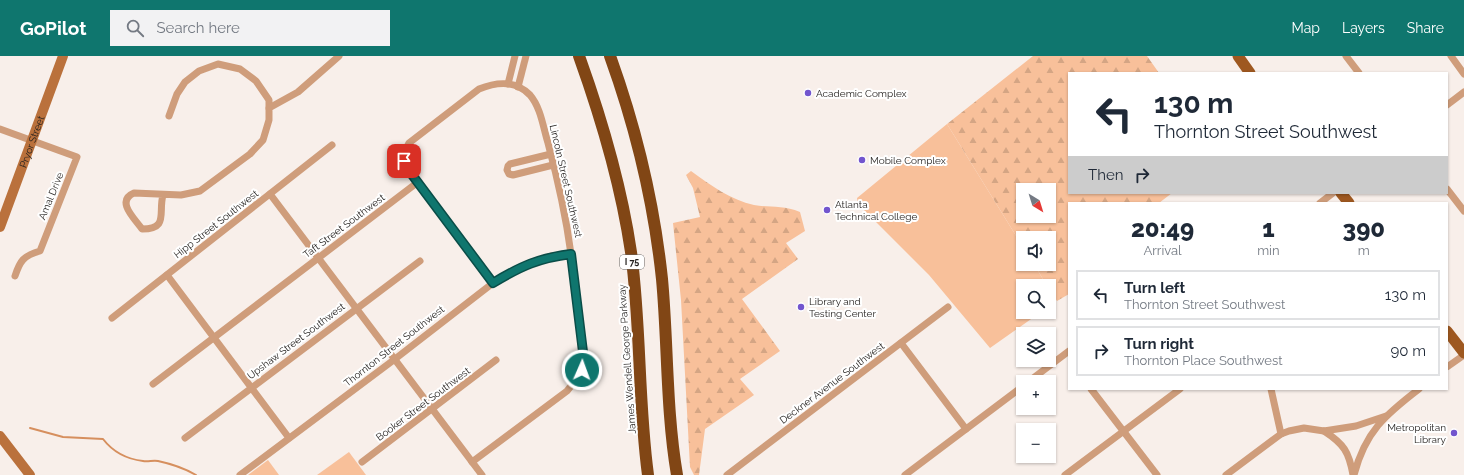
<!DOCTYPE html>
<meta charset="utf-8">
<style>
:root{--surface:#fff;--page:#f2f2f3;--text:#1f2937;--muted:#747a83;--line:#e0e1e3;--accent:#0f766e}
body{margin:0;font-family:Raleway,sans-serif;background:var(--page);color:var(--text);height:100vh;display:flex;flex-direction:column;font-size:15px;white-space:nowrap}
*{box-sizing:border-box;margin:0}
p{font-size:13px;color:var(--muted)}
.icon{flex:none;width:22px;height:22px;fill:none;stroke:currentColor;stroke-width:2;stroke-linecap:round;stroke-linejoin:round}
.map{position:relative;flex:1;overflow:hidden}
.panel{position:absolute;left:1068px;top:146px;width:380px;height:188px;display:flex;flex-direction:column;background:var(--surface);border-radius:0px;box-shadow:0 1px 3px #0004}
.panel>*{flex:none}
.hud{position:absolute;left:1068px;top:16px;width:380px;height:122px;border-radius:0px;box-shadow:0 1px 3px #0004;background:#fff;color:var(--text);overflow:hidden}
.needle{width:26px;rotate:142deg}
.tools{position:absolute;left:1016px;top:127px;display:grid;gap:8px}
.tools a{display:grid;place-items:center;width:40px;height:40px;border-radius:0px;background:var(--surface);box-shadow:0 1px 3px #0004;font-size:20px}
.pin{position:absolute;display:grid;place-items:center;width:34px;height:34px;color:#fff;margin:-17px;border-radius:8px;box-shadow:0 2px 6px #0006}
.me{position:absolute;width:44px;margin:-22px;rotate:2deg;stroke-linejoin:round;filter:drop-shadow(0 0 3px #0008)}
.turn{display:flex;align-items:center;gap:14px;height:84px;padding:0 20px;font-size:18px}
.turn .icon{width:52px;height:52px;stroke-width:2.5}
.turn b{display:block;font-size:28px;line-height:34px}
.then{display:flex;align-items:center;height:38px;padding:0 20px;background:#0003;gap:8px;font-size:15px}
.eta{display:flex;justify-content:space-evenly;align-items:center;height:68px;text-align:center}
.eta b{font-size:24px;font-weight:800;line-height:28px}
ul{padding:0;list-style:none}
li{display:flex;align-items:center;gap:12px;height:50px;margin:0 8px 6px;padding:0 12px;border:2px solid var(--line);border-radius:0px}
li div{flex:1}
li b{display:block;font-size:15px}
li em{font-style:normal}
header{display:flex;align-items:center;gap:24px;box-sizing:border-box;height:56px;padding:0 20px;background:var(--accent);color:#fff}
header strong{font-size:19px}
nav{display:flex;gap:22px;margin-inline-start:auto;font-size:14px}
.search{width:280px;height:36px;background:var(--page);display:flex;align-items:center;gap:10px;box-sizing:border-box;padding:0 14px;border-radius:0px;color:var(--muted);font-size:15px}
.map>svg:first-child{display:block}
.green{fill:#f8c09a}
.forest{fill:url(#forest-firs);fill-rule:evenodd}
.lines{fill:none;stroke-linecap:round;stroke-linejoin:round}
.stream{stroke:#d68f5e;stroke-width:2}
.minor{stroke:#cf9d7b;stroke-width:7}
.secondary{stroke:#ba713c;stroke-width:10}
.primary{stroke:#9e5820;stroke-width:11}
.motorway{stroke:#814615;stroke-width:12}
.route-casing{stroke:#0a4d48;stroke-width:10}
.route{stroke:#0f766e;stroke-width:7}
.poi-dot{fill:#7255ce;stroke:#fff;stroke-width:1.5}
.labels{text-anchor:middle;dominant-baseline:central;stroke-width:4;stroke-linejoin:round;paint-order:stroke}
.shield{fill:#fff;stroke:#646261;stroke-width:1}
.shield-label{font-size:9px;font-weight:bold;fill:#221f1d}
.poi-label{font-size:10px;fill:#221f1d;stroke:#fff;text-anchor:start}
.street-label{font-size:10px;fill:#221f1d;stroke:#fff}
</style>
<header>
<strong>GoPilot</strong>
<div class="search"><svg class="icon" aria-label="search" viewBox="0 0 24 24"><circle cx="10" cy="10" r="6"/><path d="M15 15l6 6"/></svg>Search here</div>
<nav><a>Map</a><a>Layers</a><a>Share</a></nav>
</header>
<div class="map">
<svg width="1464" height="419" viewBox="0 0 1464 419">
<defs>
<pattern id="forest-firs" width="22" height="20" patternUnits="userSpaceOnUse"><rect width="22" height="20" fill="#f8c09a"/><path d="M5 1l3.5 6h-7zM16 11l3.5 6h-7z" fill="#d4a584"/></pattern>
</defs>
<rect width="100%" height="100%" fill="#f8efea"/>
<g class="green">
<polygon points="947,68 1023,191 1023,208 1034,208 1047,230 1023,230 1023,256 1041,256 990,292 929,219 858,148 857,142"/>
<polygon points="349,396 366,419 317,419"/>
<polygon points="268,404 279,419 248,419"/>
</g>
<g class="forest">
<path d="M1033,0H1147L1159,17H1069V137H1172L1159,147H1069V238L1057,245L1049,233V230H1047L1034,208H1049V182H1023V191L947,68ZM1023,134H1049V160H1023Z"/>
<path d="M691,115C710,129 731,144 754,149C770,152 783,149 800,156L805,175L786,187L798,203L742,243L780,295L740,323L754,339L705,373L699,419H694L690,411L681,244L673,167L700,161L693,132L686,119Z"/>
</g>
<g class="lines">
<path class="stream" d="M30,372L63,381L103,383C113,396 126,403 143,405C148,406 153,404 158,405C172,408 184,412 196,419"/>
<g class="minor">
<polyline points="1346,0 1359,17"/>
<polyline points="1451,0 1464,18"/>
<polyline points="508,28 515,0"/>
<polyline points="518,31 526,0"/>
<polyline points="1447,49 1464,36"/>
<polyline points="169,60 177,38 185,26 199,15 218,8 240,13 256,25 269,44 269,52"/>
<path d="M0,73L77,101L40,195C23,200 20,205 15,220"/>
<polyline points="551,98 510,108 508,110 507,114 509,118 513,119 553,109"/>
<polyline points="1447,133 1464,155"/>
<polyline points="270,138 482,419"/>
<path d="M163,139C158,157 169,173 142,173C135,163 115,145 134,137L181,139L200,135L250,98L263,84L269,64V52L298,36L339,0"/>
<polyline points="1320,147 1333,137"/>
<polyline points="167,219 289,382"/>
<polyline points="112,262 332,89"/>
<polyline points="901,287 966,373"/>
<polyline points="1447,311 1464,299"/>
<polyline points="1028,326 1069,295"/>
<polyline points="153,328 418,126"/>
<polyline points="1091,333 1157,419"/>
<polyline points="1271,333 1281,378"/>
<path d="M1324,375C1344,388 1349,396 1353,419"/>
<polyline points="185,382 420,205"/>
<polyline points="362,406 496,304"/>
<path d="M472,406L567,335L579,320L583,304C579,269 576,233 571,198C566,161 558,124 548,87C543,71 541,52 530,39C516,24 496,26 479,33L409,87C404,96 403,102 407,112L493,227"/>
<polyline points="240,419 395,303 493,227 515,214 532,206 551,200 571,198"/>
<polyline points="727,419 948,251"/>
<polyline points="905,419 1023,330"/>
<polyline points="1065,419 1180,333"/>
<polyline points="1226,419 1281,378 1289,375 1304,372 1324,375 1356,370 1386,360"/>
<path d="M1354,419C1365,376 1385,359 1419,333"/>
</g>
<g class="secondary">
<path id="s1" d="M0,171L63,0"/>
<polyline points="0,380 30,419"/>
</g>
<g class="primary">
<polyline points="1238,0 1250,17"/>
<polyline points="1341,137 1349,147"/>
<polyline points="1447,275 1464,297"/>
</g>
<g class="motorway">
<path d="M579,0C602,64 621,128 631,196C641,270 638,345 648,419"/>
<path d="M610,0C636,72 654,147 662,223C668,288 666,354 677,419"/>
</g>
</g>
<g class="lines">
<g class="route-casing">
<path id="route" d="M404,105L407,112L493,227C521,210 539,202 571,198L584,304L582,314"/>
</g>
<use href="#route" class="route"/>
</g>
<g class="poi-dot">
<circle cx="808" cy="37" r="4"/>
<circle cx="862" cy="104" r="4"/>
<circle cx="827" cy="154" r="4"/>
<circle cx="801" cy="251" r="4"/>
<circle cx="1454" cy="377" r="4"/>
</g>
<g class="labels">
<rect class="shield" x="620" y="199" width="24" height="14" rx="3"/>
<g class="shield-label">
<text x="632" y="206">I 75</text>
</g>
<g class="poi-label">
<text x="816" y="37">Academic Complex</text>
<text x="870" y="104">Mobile Complex</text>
<text x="835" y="148">Atlanta<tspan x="835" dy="12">Technical College</tspan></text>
<text x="809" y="245">Library and<tspan x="809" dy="12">Testing Center</tspan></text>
<text x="1446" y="371" text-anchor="end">Metropolitan<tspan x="1446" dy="12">Library</tspan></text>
</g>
<g class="street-label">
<text stroke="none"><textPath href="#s1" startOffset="91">Pryor Street</textPath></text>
<text transform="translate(566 125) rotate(77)">Lincoln Street Southwest</text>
<text transform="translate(51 140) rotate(-68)">Amal Drive</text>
<text transform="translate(216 168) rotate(-38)">Hipp Street Southwest</text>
<text transform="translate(344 170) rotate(-37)">Taft Street Southwest</text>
<text transform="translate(296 285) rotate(-37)">Upshaw Street Southwest</text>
<text transform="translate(394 290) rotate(-38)">Thornton Street Southwest</text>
<text transform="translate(627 303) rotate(-94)">James Wendell George Parkway</text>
<text transform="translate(832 327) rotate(-37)">Deckner Avenue Southwest</text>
<text transform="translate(423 348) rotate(-37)">Booker Street Southwest</text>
</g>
</g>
</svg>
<div class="tools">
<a><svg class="needle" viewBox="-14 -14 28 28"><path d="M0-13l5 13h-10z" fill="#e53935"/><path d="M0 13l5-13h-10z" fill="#747a83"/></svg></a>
<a><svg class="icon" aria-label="sound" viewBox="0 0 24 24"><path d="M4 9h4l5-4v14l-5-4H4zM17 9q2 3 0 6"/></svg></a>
<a><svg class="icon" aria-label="search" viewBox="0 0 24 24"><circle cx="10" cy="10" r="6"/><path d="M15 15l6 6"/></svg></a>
<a><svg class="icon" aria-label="layers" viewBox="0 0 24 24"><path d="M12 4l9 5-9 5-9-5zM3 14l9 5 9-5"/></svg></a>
<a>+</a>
<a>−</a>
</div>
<div class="pin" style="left:404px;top:105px;background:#d93025"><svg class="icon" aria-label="arrive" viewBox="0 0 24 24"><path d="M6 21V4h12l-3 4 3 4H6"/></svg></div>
<svg class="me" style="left:582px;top:314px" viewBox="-20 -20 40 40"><circle r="17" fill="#0f766e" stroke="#fff" stroke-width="3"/><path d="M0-11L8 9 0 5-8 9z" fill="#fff"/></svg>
<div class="hud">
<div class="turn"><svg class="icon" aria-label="left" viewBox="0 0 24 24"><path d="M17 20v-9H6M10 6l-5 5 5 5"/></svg><div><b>130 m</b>Thornton Street Southwest</div></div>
<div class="then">Then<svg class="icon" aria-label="right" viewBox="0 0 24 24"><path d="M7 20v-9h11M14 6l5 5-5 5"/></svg></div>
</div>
<section class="panel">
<div class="eta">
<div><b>20:49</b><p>Arrival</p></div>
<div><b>1</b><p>min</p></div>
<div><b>390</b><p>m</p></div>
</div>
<ul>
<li><svg class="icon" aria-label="left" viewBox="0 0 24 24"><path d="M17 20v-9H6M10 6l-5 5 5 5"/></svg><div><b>Turn left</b><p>Thornton Street Southwest</p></div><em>130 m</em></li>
<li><svg class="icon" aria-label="right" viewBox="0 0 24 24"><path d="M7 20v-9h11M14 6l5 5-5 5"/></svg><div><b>Turn right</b><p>Thornton Place Southwest</p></div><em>90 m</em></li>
</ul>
</section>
</div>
